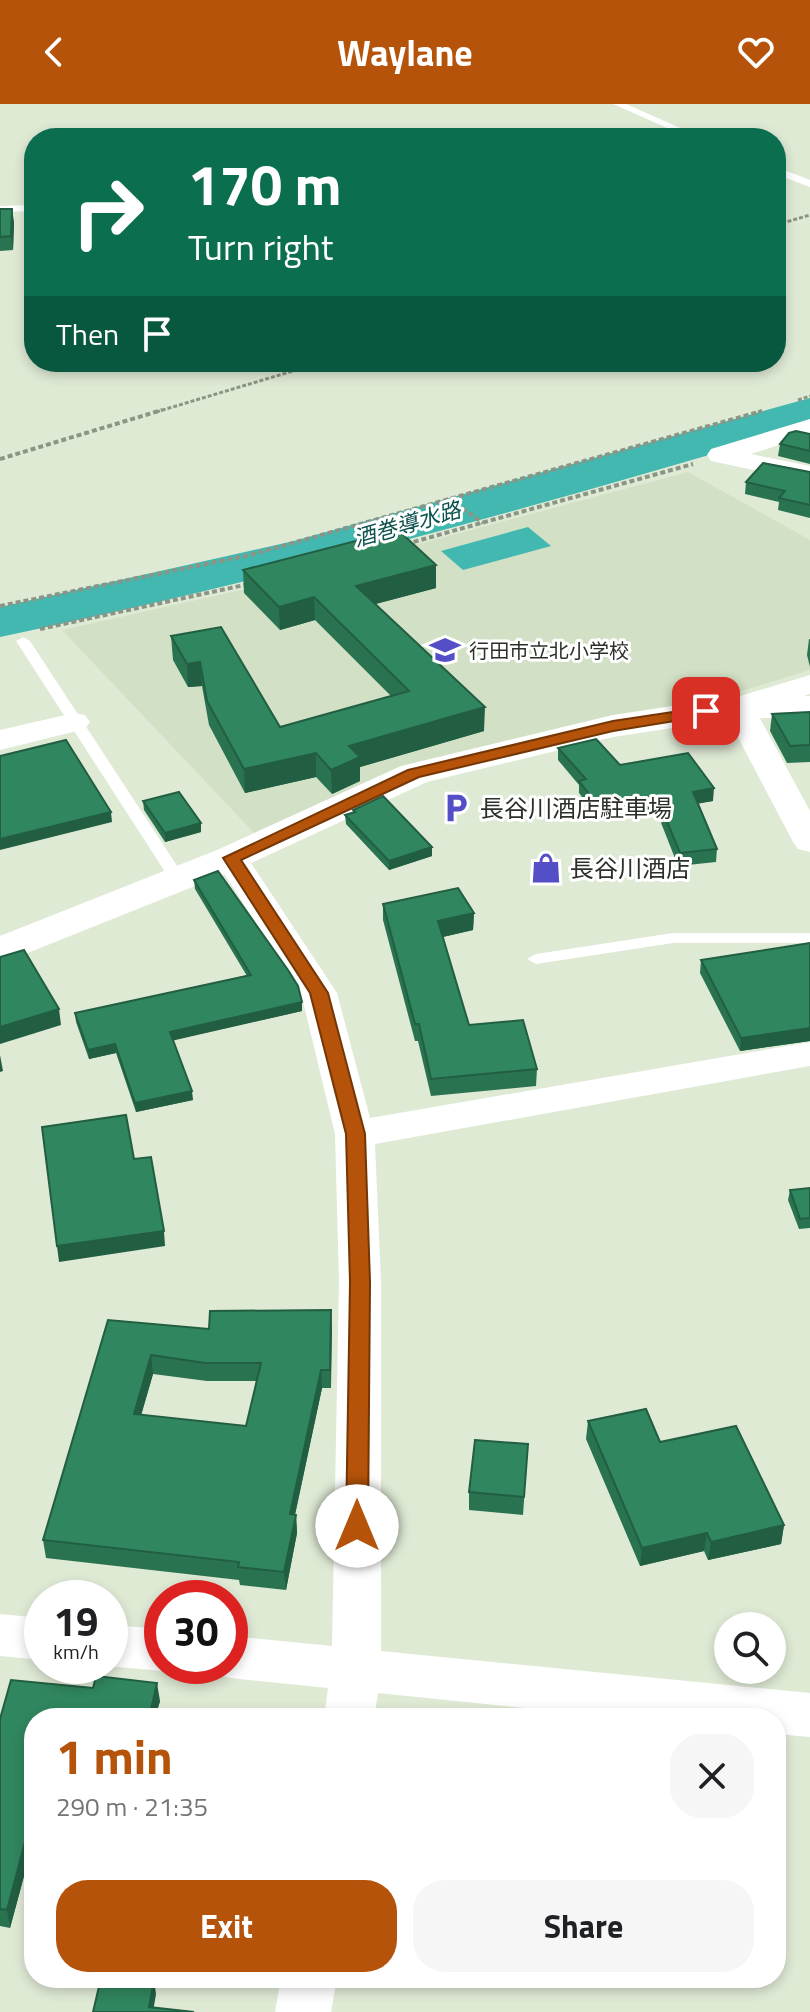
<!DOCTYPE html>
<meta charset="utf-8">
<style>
:root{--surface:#fff;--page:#f6f6f6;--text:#202124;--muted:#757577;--accent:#b45309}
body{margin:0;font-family:"Titillium Web","Noto Sans JP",sans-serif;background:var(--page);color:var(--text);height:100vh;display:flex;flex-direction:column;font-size:30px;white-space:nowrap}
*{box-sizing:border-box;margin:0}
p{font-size:26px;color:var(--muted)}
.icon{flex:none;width:44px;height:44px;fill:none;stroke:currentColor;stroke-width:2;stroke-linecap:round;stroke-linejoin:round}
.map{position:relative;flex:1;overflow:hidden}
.details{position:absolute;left:24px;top:1604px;width:762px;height:280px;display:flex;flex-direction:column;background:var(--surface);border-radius:32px;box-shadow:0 4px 12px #0003}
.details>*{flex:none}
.top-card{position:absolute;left:24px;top:24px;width:762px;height:244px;border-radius:32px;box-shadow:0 4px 12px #0003;background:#0b6e4f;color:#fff;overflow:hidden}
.fabs{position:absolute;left:714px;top:1508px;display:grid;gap:16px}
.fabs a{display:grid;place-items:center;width:72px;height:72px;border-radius:50%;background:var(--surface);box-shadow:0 4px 12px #0003;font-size:40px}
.speed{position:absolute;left:24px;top:1476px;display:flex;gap:16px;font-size:40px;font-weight:700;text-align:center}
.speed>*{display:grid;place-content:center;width:104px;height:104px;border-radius:50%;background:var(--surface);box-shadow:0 4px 12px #0003;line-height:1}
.speed small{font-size:20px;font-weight:400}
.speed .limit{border:12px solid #d22;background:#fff;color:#111}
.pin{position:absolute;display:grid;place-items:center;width:68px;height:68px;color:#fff;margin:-34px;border-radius:16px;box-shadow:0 4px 12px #0006}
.me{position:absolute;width:88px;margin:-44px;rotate:0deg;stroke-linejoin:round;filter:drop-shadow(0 0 6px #0008)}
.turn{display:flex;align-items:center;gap:28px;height:168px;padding:0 32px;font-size:36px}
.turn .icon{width:104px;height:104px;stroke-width:2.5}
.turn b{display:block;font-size:56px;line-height:68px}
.then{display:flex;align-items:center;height:76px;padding:0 32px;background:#0003;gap:16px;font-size:30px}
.round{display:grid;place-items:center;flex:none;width:84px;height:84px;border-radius:32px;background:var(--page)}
.head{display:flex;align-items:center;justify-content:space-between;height:136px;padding:0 32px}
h1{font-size:48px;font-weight:700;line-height:60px;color:var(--accent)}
.primary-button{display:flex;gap:16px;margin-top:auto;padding:16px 32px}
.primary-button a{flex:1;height:92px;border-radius:32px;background:var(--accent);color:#fff;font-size:32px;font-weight:700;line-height:92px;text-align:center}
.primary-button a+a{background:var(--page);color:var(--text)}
header{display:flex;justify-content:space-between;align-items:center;height:104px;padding:0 32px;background:var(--accent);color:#fff;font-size:36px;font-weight:700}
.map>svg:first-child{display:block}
.built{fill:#d2e0c5}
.water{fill:#42b8b1}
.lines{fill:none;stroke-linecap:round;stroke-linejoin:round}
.river{fill:#42b8b1;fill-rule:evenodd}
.path-far1{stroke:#8c9485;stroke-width:3;stroke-dasharray:4 2;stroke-linecap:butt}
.path{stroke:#8c9485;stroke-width:4;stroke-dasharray:5 3;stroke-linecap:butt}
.lane{fill:#fff;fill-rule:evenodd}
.street{fill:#fff;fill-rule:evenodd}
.secondary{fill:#fff;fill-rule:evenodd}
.wall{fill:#297351;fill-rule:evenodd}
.shaded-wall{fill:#225e42}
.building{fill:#30865e;stroke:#225e42;stroke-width:2;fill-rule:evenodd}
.route{fill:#b45309;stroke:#753606;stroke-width:2}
.labels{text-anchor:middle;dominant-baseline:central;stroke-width:6;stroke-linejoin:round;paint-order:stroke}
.far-poi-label{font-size:20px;fill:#2b3028;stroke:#fff;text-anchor:start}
.far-water-label{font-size:22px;font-style:italic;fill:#0d524e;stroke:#fff}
.poi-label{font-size:24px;fill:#2b3028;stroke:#fff;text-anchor:start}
</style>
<header><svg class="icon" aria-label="back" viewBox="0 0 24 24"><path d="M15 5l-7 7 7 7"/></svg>Waylane<svg class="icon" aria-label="heart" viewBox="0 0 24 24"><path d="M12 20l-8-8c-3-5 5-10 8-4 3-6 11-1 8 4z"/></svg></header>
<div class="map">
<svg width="810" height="1908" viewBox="0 0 810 1908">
<rect width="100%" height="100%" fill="#dfead5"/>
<polygon class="built" points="688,368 810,436 810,566 726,592 550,634 258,733 62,526 273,479"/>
<polygon class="water" points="528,423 551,442 463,466 441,447"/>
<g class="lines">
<path class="river" d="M810,294V321C542,401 274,476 0,533V503L294,437Z"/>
<g class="path-far1">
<polyline points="776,121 810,111"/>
<polyline points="798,296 810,292"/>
<polyline points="156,308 323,258"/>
<polyline points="758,308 762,307"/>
</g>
<g class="path">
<polyline points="0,355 162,306"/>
<polyline points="449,395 483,419"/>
<polyline points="406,440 693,360"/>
<polyline points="0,502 250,451 762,307"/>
<polyline points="40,525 249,480"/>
</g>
<g class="lane">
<polygon points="613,0 626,0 703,34 690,34"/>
<polygon points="776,63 810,76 810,83 776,70"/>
<polygon points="34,101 34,107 0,108 0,102"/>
<polygon points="23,533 30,537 185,774 183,777 171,777 169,774 16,537"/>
<polygon points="673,829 810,829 810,839 673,839 536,860 527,855 536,850"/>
</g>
<g class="street">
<polygon points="810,315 810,331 751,350 810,362 810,378 711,357 707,351 711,345"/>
<polygon points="810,571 810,590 756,607 810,707 810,748 798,745 793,738 722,603 727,596"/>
<polygon points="74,609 85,611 90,618 85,625 0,646 0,626"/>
<polygon points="231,744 243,747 337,889 370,1014 810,938 810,962 375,1040 381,1178 381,1547 810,1589 810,1633 776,1630 776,1614 621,1614 378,1589 374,1614 324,1614 328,1584 230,1574 212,1568 210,1562 230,1562 230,1532 332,1542 339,1178 335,1030 301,889 214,754 219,747"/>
<polygon points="0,1510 42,1514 42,1556 0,1552"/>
<polygon points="110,1521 162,1525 162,1562 176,1562 162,1567 107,1562 110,1562"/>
<polygon points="281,1874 337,1874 331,1908 275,1908"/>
</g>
<polygon class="secondary" points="738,592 810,592 810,614 738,614 613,633 427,678 245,762 0,860 0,832 217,746 401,662 613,611"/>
</g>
<g class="wall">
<polygon points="0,105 14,118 13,146 0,147"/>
<polygon points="810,330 810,360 778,352 780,340"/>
<polygon points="810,368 810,414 778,406 779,398 745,390 746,378"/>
<polygon points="436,461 436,484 375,500 484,627 360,663 360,677 332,690 316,673 245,689 209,621 202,582 188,583 173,556 171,532 280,623 391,592 315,516 280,526 244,489 243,466"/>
<polygon points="809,535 810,535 810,563 807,551"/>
<polygon points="810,608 810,658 787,659 770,627 772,610"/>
<polygon points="558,644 620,661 713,697 698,699 717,745 716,758 678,762 656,706 646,706 599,716 579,689 579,681 558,656"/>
<polygon points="143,697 201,719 201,728 165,738 144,706"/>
<polygon points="353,706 432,743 432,752 389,766 346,720 345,711 353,709"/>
<polygon points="194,776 302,898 302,907 173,936 193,996 136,1008 116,949 89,955 76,918 75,909 247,872 195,785"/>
<polygon points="383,800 474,809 473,826 443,833 469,921 537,965 536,982 431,992 418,937 415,937 383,816"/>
<polygon points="810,839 810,937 740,947 700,869 701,856"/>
<polygon points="810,1084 810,1124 799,1125 788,1096 790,1086"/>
<path d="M331,1206V1284H322L295,1411H296L297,1429L286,1486L240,1481L239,1476L46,1454L43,1436L108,1216L209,1225ZM153,1270L207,1277H257L246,1322L141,1311Z"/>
<polygon points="588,1317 660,1338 784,1421 781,1440 708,1456 704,1447 640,1462 586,1335"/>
<polygon points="528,1340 523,1411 469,1406 469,1388"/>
<polygon points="160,1597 155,1614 34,1614 34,1735 10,1824 0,1822 0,1615"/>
</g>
<g class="shaded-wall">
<polygon points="12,105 14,118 13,146 11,132"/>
<polygon points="436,461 436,484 357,505 356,482"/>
<polygon points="314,493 315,516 280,526 279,503"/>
<polygon points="200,558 202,582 188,583 187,560"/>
<polygon points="485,603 484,627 360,663 360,677 332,690 331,666 349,642"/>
<polygon points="316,649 316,673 245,689 244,665"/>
<polygon points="714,684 713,697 691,701 693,688"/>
<polygon points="647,693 646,706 599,716 600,704"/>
<polygon points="111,708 112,718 0,746 0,735"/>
<polygon points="201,719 201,728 165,738 165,729"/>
<polygon points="432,743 432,752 389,766 389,757"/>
<polygon points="474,809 473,826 438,834 438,817"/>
<polygon points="302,898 302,907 171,937 170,928"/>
<polygon points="59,905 61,921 0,940 0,923"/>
<polygon points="810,924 810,937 740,947 741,934"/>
<polygon points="115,940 116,949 89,955 88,946"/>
<polygon points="0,951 3,967 0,968"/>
<polygon points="192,987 193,996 136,1008 135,999"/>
<polygon points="164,1127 165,1142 59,1158 57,1142"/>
<polygon points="331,1206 332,1224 331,1284 330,1266"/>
<polygon points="151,1251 153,1270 136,1329 134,1310"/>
<polygon points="321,1266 322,1284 291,1429 290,1410"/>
<polygon points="296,1411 297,1429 286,1486 284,1468"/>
<polygon points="784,1421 781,1440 708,1456 711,1438"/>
<polygon points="707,1429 704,1447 640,1462 642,1444"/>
<polygon points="157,1579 160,1597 155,1614 149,1614"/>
<polygon points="34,1704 34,1735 10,1824 7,1806"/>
<polygon points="154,1876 156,1890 153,1908 149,1903"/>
</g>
<g class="building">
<polygon points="0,105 12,105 11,132 0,133"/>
<polygon points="796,327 810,330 810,347 780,340 789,329"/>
<polygon points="763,359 810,368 810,401 779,394 785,387 746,378"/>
<polygon points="398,426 436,461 356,482 485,603 349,642 360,653 331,666 316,649 244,665 207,597 200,558 187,560 171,532 221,523 280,623 409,587 314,493 279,503 243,466"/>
<polygon points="810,608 810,641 790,642 772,610"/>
<polygon points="596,635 620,661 688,649 714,684 693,688 717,745 680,749 657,693 647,693 600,704 579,677 586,675 558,644"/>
<polygon points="66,636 111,708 0,735 0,652"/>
<polygon points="179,688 201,719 165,729 143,697"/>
<polygon points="383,692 432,743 389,757 345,711 355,708 353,706"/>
<polygon points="218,767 288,866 298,882 302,898 170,928 192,987 135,999 115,940 88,946 75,909 251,871 194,776"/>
<polygon points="458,784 474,809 438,817 469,921 523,916 537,965 431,975 419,920 415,920 383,800"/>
<polygon points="810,839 810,924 741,934 701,856"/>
<polygon points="24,846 59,905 0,923 0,853"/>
<polygon points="126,1011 134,1055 151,1053 164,1127 57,1142 42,1023"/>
<polygon points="810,1084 810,1114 800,1115 790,1086"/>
<path d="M331,1206L330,1266H321L290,1410L296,1411L284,1468L238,1463L239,1458L43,1436L108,1216L209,1225L210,1207ZM151,1251L205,1259H261L246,1322L134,1310Z"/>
<polygon points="646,1305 660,1338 736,1322 784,1421 711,1438 707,1429 642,1444 588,1317"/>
<polygon points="475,1336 528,1340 524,1393 469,1388"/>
<polygon points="96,1572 157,1579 149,1614 34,1614 34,1704 7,1806 0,1805 0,1615 11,1576 93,1584"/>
<polygon points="101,1874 138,1874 154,1876 149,1903 194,1908 93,1908"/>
</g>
<polygon class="route" points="706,603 712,604 712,611 613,627 419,673 241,756 328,889 365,1030 370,1178 368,1422 365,1429 357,1431 349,1429 346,1422 350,1178 346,1030 310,889 223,754 408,666 613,617"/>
<defs>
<g id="school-bare" transform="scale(2.4)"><path d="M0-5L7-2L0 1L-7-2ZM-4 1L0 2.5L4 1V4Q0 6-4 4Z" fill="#554fc7" stroke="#fff" stroke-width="2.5" paint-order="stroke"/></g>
<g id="parking-bare" transform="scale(2.4)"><path d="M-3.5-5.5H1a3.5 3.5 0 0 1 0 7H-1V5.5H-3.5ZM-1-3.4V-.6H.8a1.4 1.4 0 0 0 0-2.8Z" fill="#554fc7" stroke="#fff" stroke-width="2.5" paint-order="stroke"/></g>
<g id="shop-bare" transform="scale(2.4)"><path d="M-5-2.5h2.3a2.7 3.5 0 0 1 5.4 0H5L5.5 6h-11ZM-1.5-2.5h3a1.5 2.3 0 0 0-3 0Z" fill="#554fc7" stroke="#fff" stroke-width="2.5" paint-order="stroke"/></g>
</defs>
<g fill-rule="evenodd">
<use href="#school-bare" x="445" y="546"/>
<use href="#parking-bare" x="456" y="704"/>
<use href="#shop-bare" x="546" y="764"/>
</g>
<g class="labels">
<g class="far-poi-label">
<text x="469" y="546">行田市立北小学校</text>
</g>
<g class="far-water-label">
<text transform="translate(407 420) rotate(-16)">酒巻導水路</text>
</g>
<g class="poi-label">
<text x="480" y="704">長谷川酒店駐車場</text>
<text x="570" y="764">長谷川酒店</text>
</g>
</g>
</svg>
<div class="fabs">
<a><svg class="icon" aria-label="search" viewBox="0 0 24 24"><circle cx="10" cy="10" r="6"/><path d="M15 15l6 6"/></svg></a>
</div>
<div class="speed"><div>19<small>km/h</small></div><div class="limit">30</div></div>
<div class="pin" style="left:706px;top:607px;background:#d93025"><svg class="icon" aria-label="arrive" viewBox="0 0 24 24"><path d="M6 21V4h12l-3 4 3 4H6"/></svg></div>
<svg class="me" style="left:357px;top:1422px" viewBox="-20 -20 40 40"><circle r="19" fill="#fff"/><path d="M0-13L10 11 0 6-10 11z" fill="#b45309"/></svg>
<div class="top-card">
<div class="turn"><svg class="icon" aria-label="right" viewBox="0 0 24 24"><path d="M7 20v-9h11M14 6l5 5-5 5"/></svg><div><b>170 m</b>Turn right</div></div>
<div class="then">Then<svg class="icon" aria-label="arrive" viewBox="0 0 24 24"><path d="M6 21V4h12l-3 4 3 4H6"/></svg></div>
</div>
<section class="details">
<div class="head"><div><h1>1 min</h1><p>290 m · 21:35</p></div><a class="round"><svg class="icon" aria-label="close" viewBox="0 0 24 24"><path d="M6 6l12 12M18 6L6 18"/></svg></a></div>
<div class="primary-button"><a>Exit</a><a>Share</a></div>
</section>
</div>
